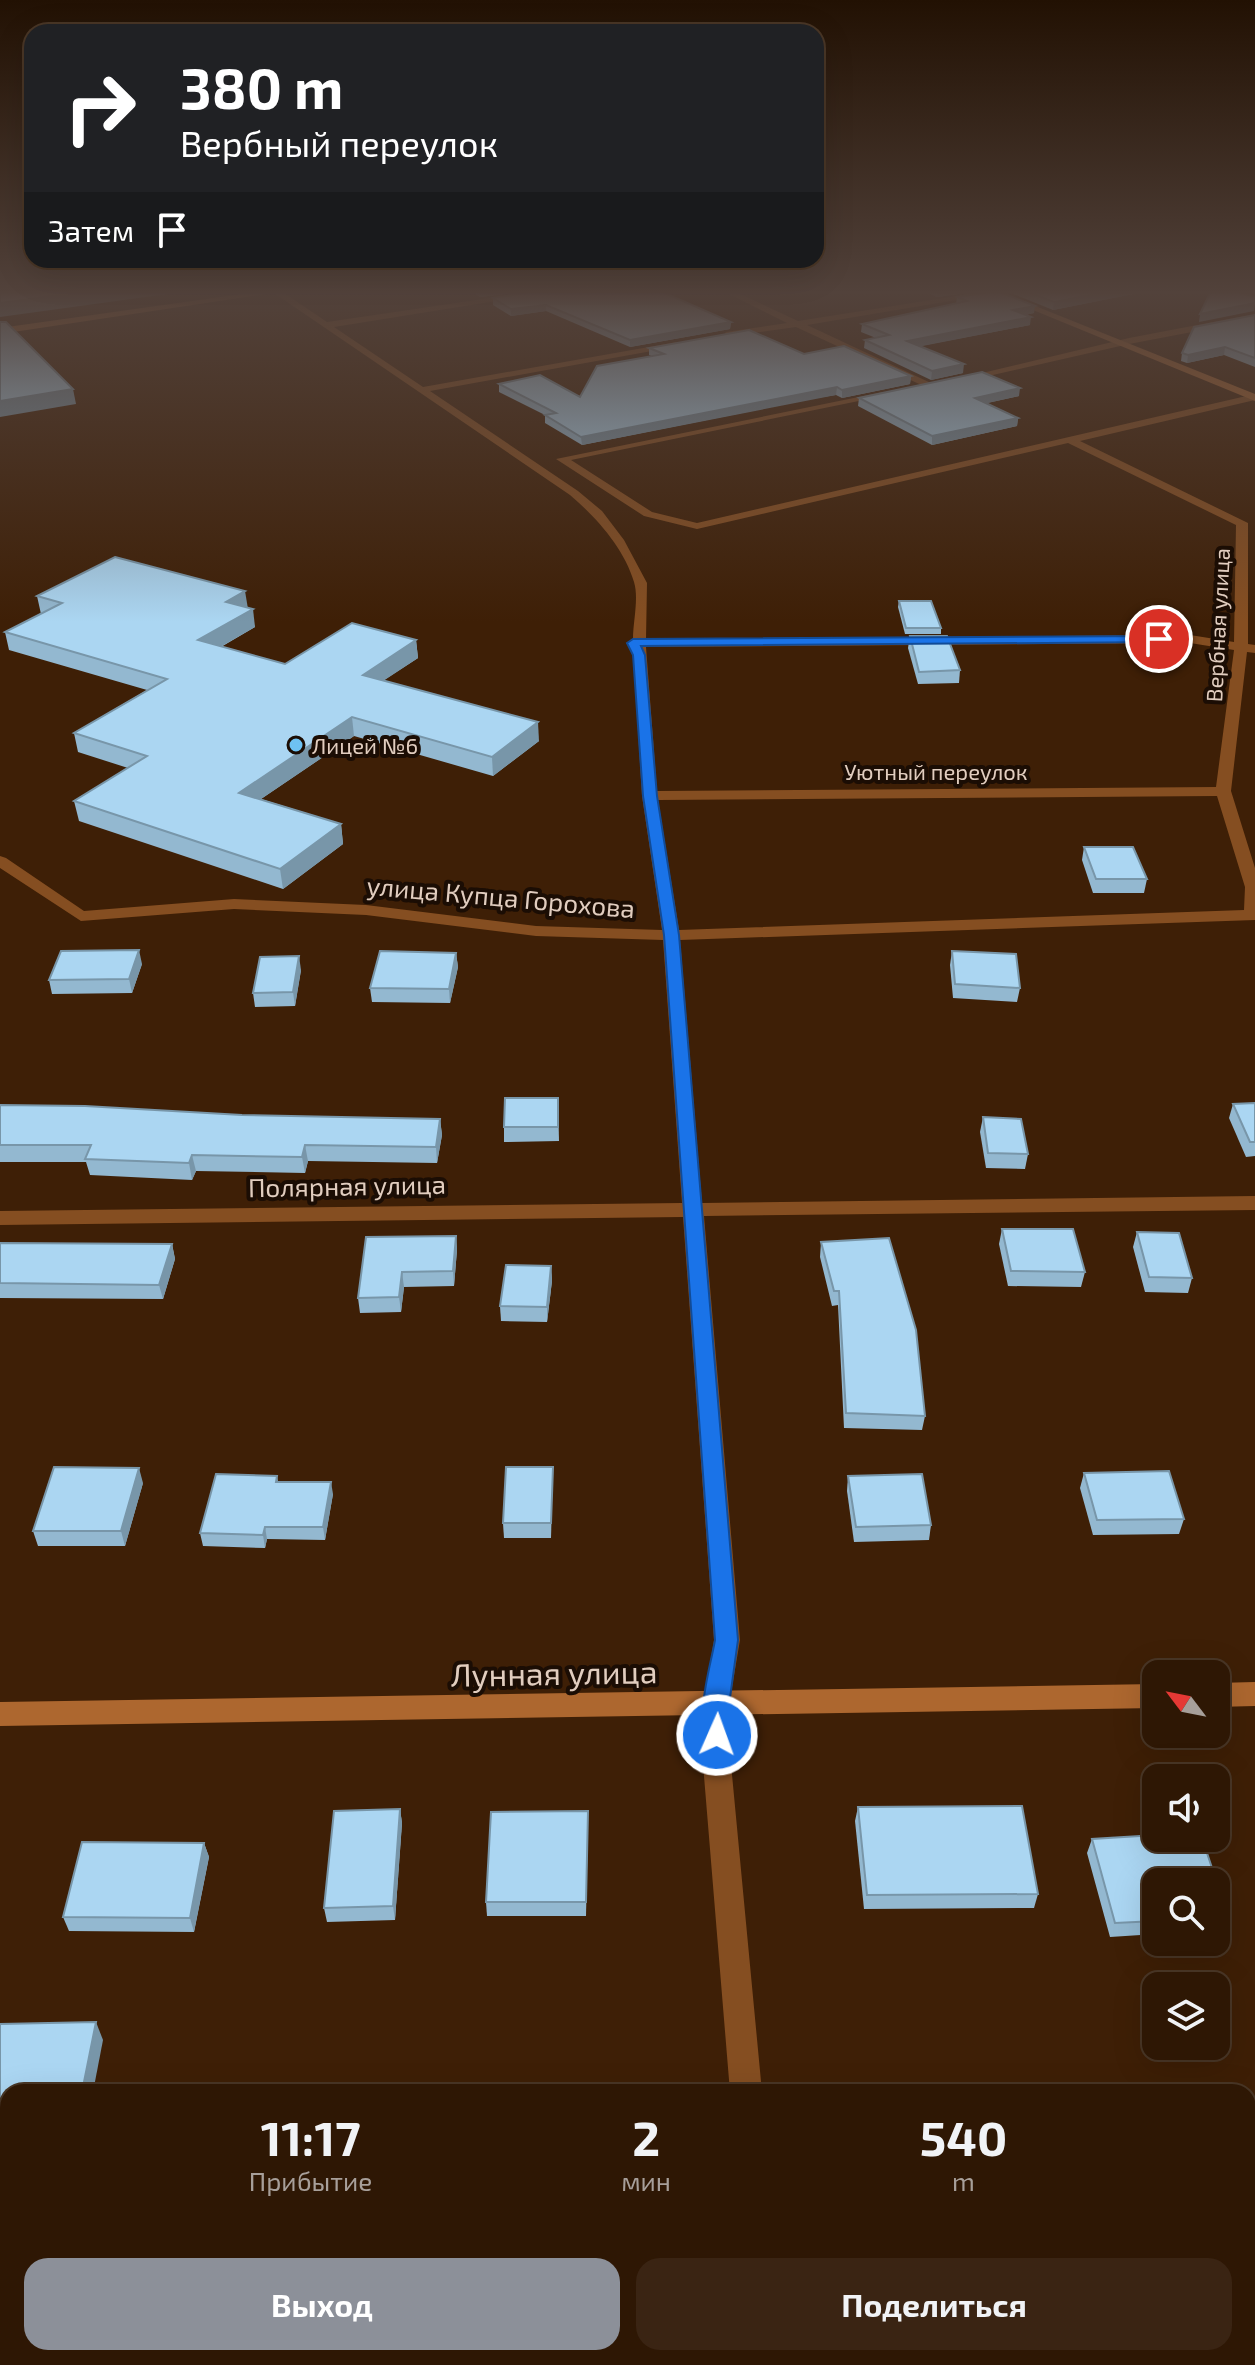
<!DOCTYPE html>
<html lang="ru">
<meta charset="utf-8">
<style>
:root{--surface:#2e1704;--page:#3a2413;--text:#f1f3f6;--muted:#a79f9a;--line:#493626;--accent:#8c9099}
body{margin:0;font-family:"Exo 2",sans-serif;background:var(--page);color:var(--text);height:100vh;display:flex;flex-direction:column;font-size:30px;white-space:nowrap}
*{box-sizing:border-box;margin:0}
p{font-size:26px;color:var(--muted)}
.icon{flex:none;width:44px;height:44px;fill:none;stroke:currentColor;stroke-width:2;stroke-linecap:round;stroke-linejoin:round}
.map{position:relative;flex:1;overflow:hidden}
.panel{position:absolute;left:0px;top:2084px;width:1256px;height:282px;display:flex;flex-direction:column;background:var(--surface);border-radius:24px 24px 0 0;box-shadow:0 8px 32px #0002,0 0 0 2px var(--line)}
.panel>*{flex:none}
.banner{position:absolute;left:24px;top:24px;width:800px;height:244px;border-radius:24px;box-shadow:0 8px 32px #0002,0 0 0 2px var(--line);background:#202124;color:#fff;overflow:hidden}
.needle{width:52px;rotate:302deg}
.tools{position:absolute;left:1142px;top:1660px;display:grid;gap:16px}
.tools a{display:grid;place-items:center;width:88px;height:88px;border-radius:16px;background:var(--surface);box-shadow:0 8px 32px #0002,0 0 0 2px var(--line);font-size:40px}
.pin{position:absolute;display:grid;place-items:center;width:68px;height:68px;color:#fff;margin:-34px;border:4px solid #fff;border-radius:50%;box-shadow:0 2px 8px #0007}
.me{position:absolute;width:88px;margin:-44px;rotate:2deg;stroke-linejoin:round;filter:drop-shadow(0 0 6px #0008)}
.turn{display:flex;align-items:center;gap:28px;height:168px;padding:0 24px;font-size:36px}
.turn .icon{width:104px;height:104px;stroke-width:2.5}
.turn b{display:block;font-size:56px;line-height:68px}
.then{display:flex;align-items:center;height:76px;padding:0 24px;background:#0003;gap:16px;font-size:30px}
.eta{display:flex;justify-content:space-evenly;align-items:center;height:136px;text-align:center}
.eta b{font-size:48px;font-weight:700;line-height:56px}
.action{display:flex;gap:16px;margin-top:auto;padding:16px 24px}
.action a{flex:1;height:92px;border-radius:24px;background:var(--accent);color:#fff;font-size:32px;font-weight:700;line-height:92px;text-align:center}
.action a+a{background:var(--page);color:var(--text)}
.map>svg:first-child{display:block}
.lines{fill:none;stroke-linecap:round;stroke-linejoin:round}
.street{fill:#854e21;fill-rule:evenodd}
.secondary{fill:#ad672f;fill-rule:evenodd}
.wall{fill:#93b8d0}
.shaded-wall{fill:#7896a9}
.building{fill:#abd6f2;stroke:#7896a9;stroke-width:2}
.route{fill:#1a73e8;stroke:#114b97;stroke-width:2}
.poi-dot{fill:#6ec2f3;stroke:#1b0d04;stroke-width:3}
.labels{text-anchor:middle;dominant-baseline:central;stroke-width:8;stroke-linejoin:round;paint-order:stroke}
.far-street-label{font-size:22px;fill:#e1cdbf;stroke:#1b0d04}
.far-poi-label{font-size:22px;fill:#e1cdbf;stroke:#1b0d04;text-anchor:start}
.street-label{font-size:26px;fill:#e1cdbf;stroke:#1b0d04}
.near-street-label{font-size:32px;fill:#e1cdbf;stroke:#1b0d04}
</style>
<div class="map">
<svg width="1255" height="2365" viewBox="0 0 1255 2365">
<rect width="100%" height="100%" fill="#3e1f06"/>
<g class="lines">
<g class="street">
<path d="M271,291H281L327,322L538,291H559L334,327L423,387L677,342L674,347L430,391L578,491L602,511L624,540L647,583L646,639L1190,635L1234,642L1236,525L1068,443L697,529L644,516L556,459L883,392L888,395L571,460L652,512L697,523L1255,394V400L1080,441L1248,523V644L1255,645V653L1247,652L1231,791L1255,868V920L680,940L702,1203L1255,1196V1210L704,1216L740,1640L729,1705L731,1764L762,2092H730L703,1764V1705L714,1640L683,1217L0,1225V1211L682,1203L663,940L536,936L366,915L234,909L81,921L0,868V856L6,858L84,911L234,899L366,905L536,926L662,930L642,796L633,650L626,643L633,639C633,622 639,598 634,582C624,548 596,517 570,495ZM1190,643L1234,650L1216,787L657,791L646,647ZM1217,796L1245,887L1244,910L679,930L658,800Z"/>
<polygon points="723,291 734,291 798,321 982,292 986,295 807,325 933,384 930,389 796,327 723,337 726,332 787,323"/>
<polygon points="1255,314 1255,320 1129,344 962,382 957,379 1129,338"/>
<polygon points="752,2358 786,2358 788,2365 752,2365"/>
</g>
<g class="secondary">
<polygon points="264,291 286,291 0,334 0,328"/>
<polygon points="987,291 998,291 1255,394 1255,401"/>
<polygon points="1255,1682 1255,1706 1216,1707 1216,1683"/>
<polygon points="1156,1684 1156,1708 0,1726 0,1702"/>
</g>
</g>
<g class="wall">
<polygon points="470,291 532,291 480,297"/>
<polygon points="923,291 979,291 937,297"/>
<polygon points="1006,291 1148,291 1053,310"/>
<polygon points="957,297 1034,313 1025,315 1030,325 920,346 963,373 931,380 864,348 865,340 876,338 861,332 862,324 956,304"/>
<polygon points="493,298 731,322 730,329 630,347 546,311 511,316 493,305"/>
<polygon points="1255,315 1255,367 1224,355 1187,363 1181,361 1182,353"/>
<polygon points="649,348 804,354 911,376 910,384 842,398 836,395 816,398 582,445 545,423 545,415 499,392 499,384 580,397 652,356 649,355"/>
<polygon points="1019,396 987,403 1018,418 1017,426 932,445 858,406 859,398"/>
<polygon points="37,596 248,608 255,627 221,647 285,664 416,640 418,658 384,680 539,741 493,776 354,736 261,799 341,824 343,844 283,889 79,821 74,801 128,768 78,752 74,733 147,690 9,650 5,632 41,614"/>
<polygon points="899,601 941,628 941,634 905,634 898,607"/>
<polygon points="910,636 960,670 959,683 918,684 908,648"/>
<polygon points="1084,847 1147,879 1144,893 1093,893 1082,860"/>
<polygon points="952,951 1020,988 1017,1002 953,998 950,965"/>
<polygon points="456,953 458,967 450,1003 372,1002 370,988"/>
<polygon points="142,964 132,993 52,994 49,980"/>
<polygon points="301,970 295,1006 255,1007 253,993"/>
<polygon points="558,1098 559,1141 504,1142 504,1127"/>
<polygon points="1255,1103 1255,1156 1246,1157 1229,1118 1233,1104"/>
<polygon points="0,1105 242,1115 440,1119 442,1135 437,1163 308,1161 305,1173 196,1171 192,1180 90,1175 86,1162 0,1162"/>
<polygon points="983,1117 1028,1154 1025,1169 986,1168 980,1132"/>
<polygon points="1002,1229 1085,1272 1081,1287 1008,1286 999,1244"/>
<polygon points="1137,1232 1192,1278 1188,1293 1145,1292 1133,1247"/>
<polygon points="456,1236 457,1250 454,1286 404,1287 401,1312 360,1313 358,1298"/>
<polygon points="821,1242 925,1416 922,1430 844,1428 838,1305 832,1306 820,1257"/>
<polygon points="0,1243 172,1244 175,1259 163,1299 0,1298"/>
<polygon points="551,1266 552,1281 547,1322 501,1321 500,1306"/>
<polygon points="553,1467 551,1538 504,1538 503,1523"/>
<polygon points="1084,1473 1184,1519 1179,1534 1093,1535 1080,1488"/>
<polygon points="277,1476 278,1482 333,1494 325,1540 267,1539 265,1548 203,1546 200,1533"/>
<polygon points="848,1476 931,1525 929,1540 854,1542 847,1491"/>
<polygon points="143,1483 125,1546 38,1546 33,1531"/>
<polygon points="858,1807 1038,1894 1034,1908 864,1909 855,1821"/>
<polygon points="400,1809 402,1823 395,1920 327,1922 324,1908"/>
<polygon points="588,1825 586,1916 487,1916 486,1902"/>
<polygon points="1156,1835 1156,1838 1202,1838 1228,1916 1222,1930 1216,1930 1216,1882 1156,1882 1156,1934 1110,1937 1087,1853 1092,1839"/>
<polygon points="204,1843 209,1857 194,1932 69,1931 63,1917"/>
<polygon points="1248,2235 1255,2253 1255,2353 1248,2354"/>
<polygon points="985,2358 1053,2358 1054,2365 986,2365"/>
</g>
<g class="shaded-wall">
<polygon points="89,291 189,291 0,317 0,303"/>
<polygon points="479,291 532,291 480,297"/>
<polygon points="938,291 979,291 937,297"/>
<polygon points="1112,291 1148,291 1053,310 1054,302"/>
<polygon points="1255,303 1254,311 1199,322 1200,314"/>
<polygon points="546,305 546,311 511,316 511,309"/>
<polygon points="1035,306 1034,313 1012,318 1013,310"/>
<polygon points="1031,317 1030,325 907,349 907,341"/>
<polygon points="731,322 730,329 630,347 630,340"/>
<polygon points="1225,347 1224,355 1187,363 1188,355"/>
<polygon points="964,364 963,373 931,380 932,371"/>
<polygon points="911,376 910,384 842,398 842,390"/>
<polygon points="837,387 836,395 582,445 581,437"/>
<polygon points="1020,388 1019,396 974,406 975,398"/>
<polygon points="73,389 76,404 0,417 0,401"/>
<polygon points="1018,418 1017,426 932,445 932,436"/>
<polygon points="245,591 248,609 226,602"/>
<polygon points="253,609 255,627 201,658 198,640"/>
<polygon points="416,640 418,658 365,693 363,675"/>
<polygon points="352,717 354,736 242,812 239,793"/>
<polygon points="538,722 539,741 493,776 492,757"/>
<polygon points="341,824 343,844 283,889 280,869"/>
<polygon points="139,950 142,964 132,993 129,979"/>
<polygon points="456,953 458,967 450,1003 449,989"/>
<polygon points="299,956 301,970 295,1006 293,992"/>
<polygon points="440,1119 442,1135 437,1163 436,1147"/>
<polygon points="305,1145 308,1161 305,1173 302,1157"/>
<polygon points="192,1155 196,1171 192,1180 189,1163"/>
<polygon points="456,1236 457,1250 454,1286 453,1271"/>
<polygon points="172,1244 175,1259 163,1299 159,1285"/>
<polygon points="551,1266 552,1281 547,1322 547,1307"/>
<polygon points="402,1272 404,1287 401,1312 399,1297"/>
<polygon points="139,1468 143,1483 125,1546 121,1531"/>
<polygon points="331,1482 333,1494 325,1540 323,1527"/>
<polygon points="265,1527 267,1539 265,1548 263,1535"/>
<polygon points="400,1809 402,1823 395,1920 393,1906"/>
<polygon points="204,1843 209,1857 194,1932 190,1918"/>
<polygon points="96,2022 103,2040 93,2092 82,2092"/>
<polygon points="8,2240 8,2298 1,2331 0,2275"/>
</g>
<g class="building">
<polygon points="0,291 89,291 0,303"/>
<polygon points="537,291 660,291 731,322 630,340 546,305 511,309 493,298"/>
<polygon points="997,291 1035,306 1013,310 1031,317 907,341 964,364 932,371 865,340 889,335 862,324 967,301 957,297"/>
<polygon points="1025,291 1112,291 1054,302"/>
<polygon points="1211,291 1236,291 1255,297 1255,303 1200,314"/>
<polygon points="1255,315 1255,358 1225,347 1188,355 1182,353 1194,327"/>
<polygon points="0,322 6,322 73,389 0,401"/>
<polygon points="749,330 804,354 844,346 911,376 842,390 837,387 817,391 581,437 545,415 556,413 499,384 540,375 580,397 597,366 664,354 649,348"/>
<polygon points="982,372 1020,388 975,398 1018,418 932,436 859,398"/>
<polygon points="115,557 245,591 226,602 253,609 198,640 285,664 352,623 416,640 363,675 538,722 492,757 352,717 239,793 341,824 280,869 74,801 147,756 74,733 167,679 5,632 62,603 37,596"/>
<polygon points="899,601 931,601 941,628 906,628"/>
<polygon points="910,636 947,636 960,670 919,672"/>
<polygon points="1084,847 1133,847 1147,879 1096,879"/>
<polygon points="139,950 129,979 49,980 61,951"/>
<polygon points="380,951 456,953 449,989 370,988"/>
<polygon points="952,951 1016,954 1020,988 955,984"/>
<polygon points="299,956 293,992 253,993 260,957"/>
<polygon points="505,1098 558,1098 558,1127 504,1127"/>
<polygon points="1255,1103 1255,1142 1250,1142 1233,1104"/>
<polygon points="0,1105 85,1106 242,1115 440,1119 436,1147 305,1145 302,1157 192,1155 189,1163 85,1159 91,1145 0,1145"/>
<polygon points="983,1117 1021,1119 1028,1154 988,1153"/>
<polygon points="1002,1229 1073,1229 1085,1272 1011,1271"/>
<polygon points="1137,1232 1179,1233 1192,1278 1149,1277"/>
<polygon points="456,1236 453,1271 402,1272 399,1297 358,1298 366,1237"/>
<polygon points="889,1238 916,1330 925,1416 846,1413 839,1291 834,1291 821,1242"/>
<polygon points="0,1243 172,1244 159,1285 0,1283"/>
<polygon points="506,1265 551,1266 547,1307 500,1306"/>
<polygon points="54,1467 139,1468 121,1531 33,1531"/>
<polygon points="506,1467 553,1467 551,1523 503,1523"/>
<polygon points="1169,1471 1184,1519 1097,1520 1084,1473"/>
<polygon points="216,1474 277,1476 276,1482 331,1482 323,1527 265,1527 263,1535 200,1533"/>
<polygon points="922,1474 931,1525 856,1527 848,1476"/>
<polygon points="1022,1806 1038,1894 867,1895 858,1807"/>
<polygon points="400,1809 393,1906 324,1908 334,1811"/>
<polygon points="588,1811 586,1902 486,1902 491,1812"/>
<polygon points="1156,1835 1156,1838 1202,1838 1228,1916 1216,1917 1216,1882 1156,1882 1156,1921 1115,1923 1092,1839"/>
<polygon points="82,1842 204,1843 190,1918 63,1917"/>
<polygon points="96,2022 82,2092 8,2092 8,2240 0,2275 0,2024"/>
<polygon points="1248,2235 1249,2235 1255,2253 1255,2342 1248,2343"/>
<polygon points="991,2358 1053,2358 1054,2365 992,2365"/>
</g>
<linearGradient id="sky" x2="0" y2="1"><stop stop-color="#221103"/><stop offset="0.47" stop-color="#52423b"/><stop offset="1" stop-color="#52423b" stop-opacity="0"/></linearGradient>
<rect width="1255" height="622" fill="url(#sky)"/>
<path class="route" d="M1159,636L1165,639L1164,642L641,646L645,655L657,796L679,935L738,1640L729,1705V1735L725,1743L717,1746L708,1743C695,1714 710,1669 715,1640L664,935L643,796L633,655L627,643L633,639Z"/>
<circle class="poi-dot" cx="296" cy="745" r="8"/>
<g class="labels">
<g class="far-street-label">
<text transform="translate(1217 625) rotate(-87)">Вербная улица</text>
<text x="936" y="771">Уютный переулок</text>
</g>
<g class="far-poi-label">
<text x="312" y="745">Лицей №6</text>
</g>
<g class="street-label">
<text transform="translate(501 896) rotate(5)">улица Купца Горохова</text>
<text transform="translate(347 1185) rotate(-1)">Полярная улица</text>
</g>
<g class="near-street-label">
<text transform="translate(554 1672) rotate(-1)">Лунная улица</text>
</g>
</g>
</svg>
<div class="tools">
<a><svg class="needle" viewBox="-14 -14 28 28"><path d="M0-13l5 13h-10z" fill="#e53935"/><path d="M0 13l5-13h-10z" fill="#a79f9a"/></svg></a>
<a><svg class="icon" aria-label="sound" viewBox="0 0 24 24"><path d="M4 9h4l5-4v14l-5-4H4zM17 9q2 3 0 6"/></svg></a>
<a><svg class="icon" aria-label="search" viewBox="0 0 24 24"><circle cx="10" cy="10" r="6"/><path d="M15 15l6 6"/></svg></a>
<a><svg class="icon" aria-label="layers" viewBox="0 0 24 24"><path d="M12 4l9 5-9 5-9-5zM3 14l9 5 9-5"/></svg></a>
</div>
<div class="pin" style="left:1159px;top:639px;background:#d93025"><svg class="icon" aria-label="arrive" viewBox="0 0 24 24"><path d="M6 21V4h12l-3 4 3 4H6"/></svg></div>
<svg class="me" style="left:717px;top:1735px" viewBox="-20 -20 40 40"><circle r="17" fill="#1a73e8" stroke="#fff" stroke-width="3"/><path d="M0-11L8 9 0 5-8 9z" fill="#fff"/></svg>
<div class="banner">
<div class="turn"><svg class="icon" aria-label="right" viewBox="0 0 24 24"><path d="M7 20v-9h11M14 6l5 5-5 5"/></svg><div><b>380 m</b>Вербный переулок</div></div>
<div class="then">Затем<svg class="icon" aria-label="arrive" viewBox="0 0 24 24"><path d="M6 21V4h12l-3 4 3 4H6"/></svg></div>
</div>
<section class="panel">
<div class="eta">
<div><b>11:17</b><p>Прибытие</p></div>
<div><b>2</b><p>мин</p></div>
<div><b>540</b><p>m</p></div>
</div>
<div class="action"><a>Выход</a><a>Поделиться</a></div>
</section>
</div>
